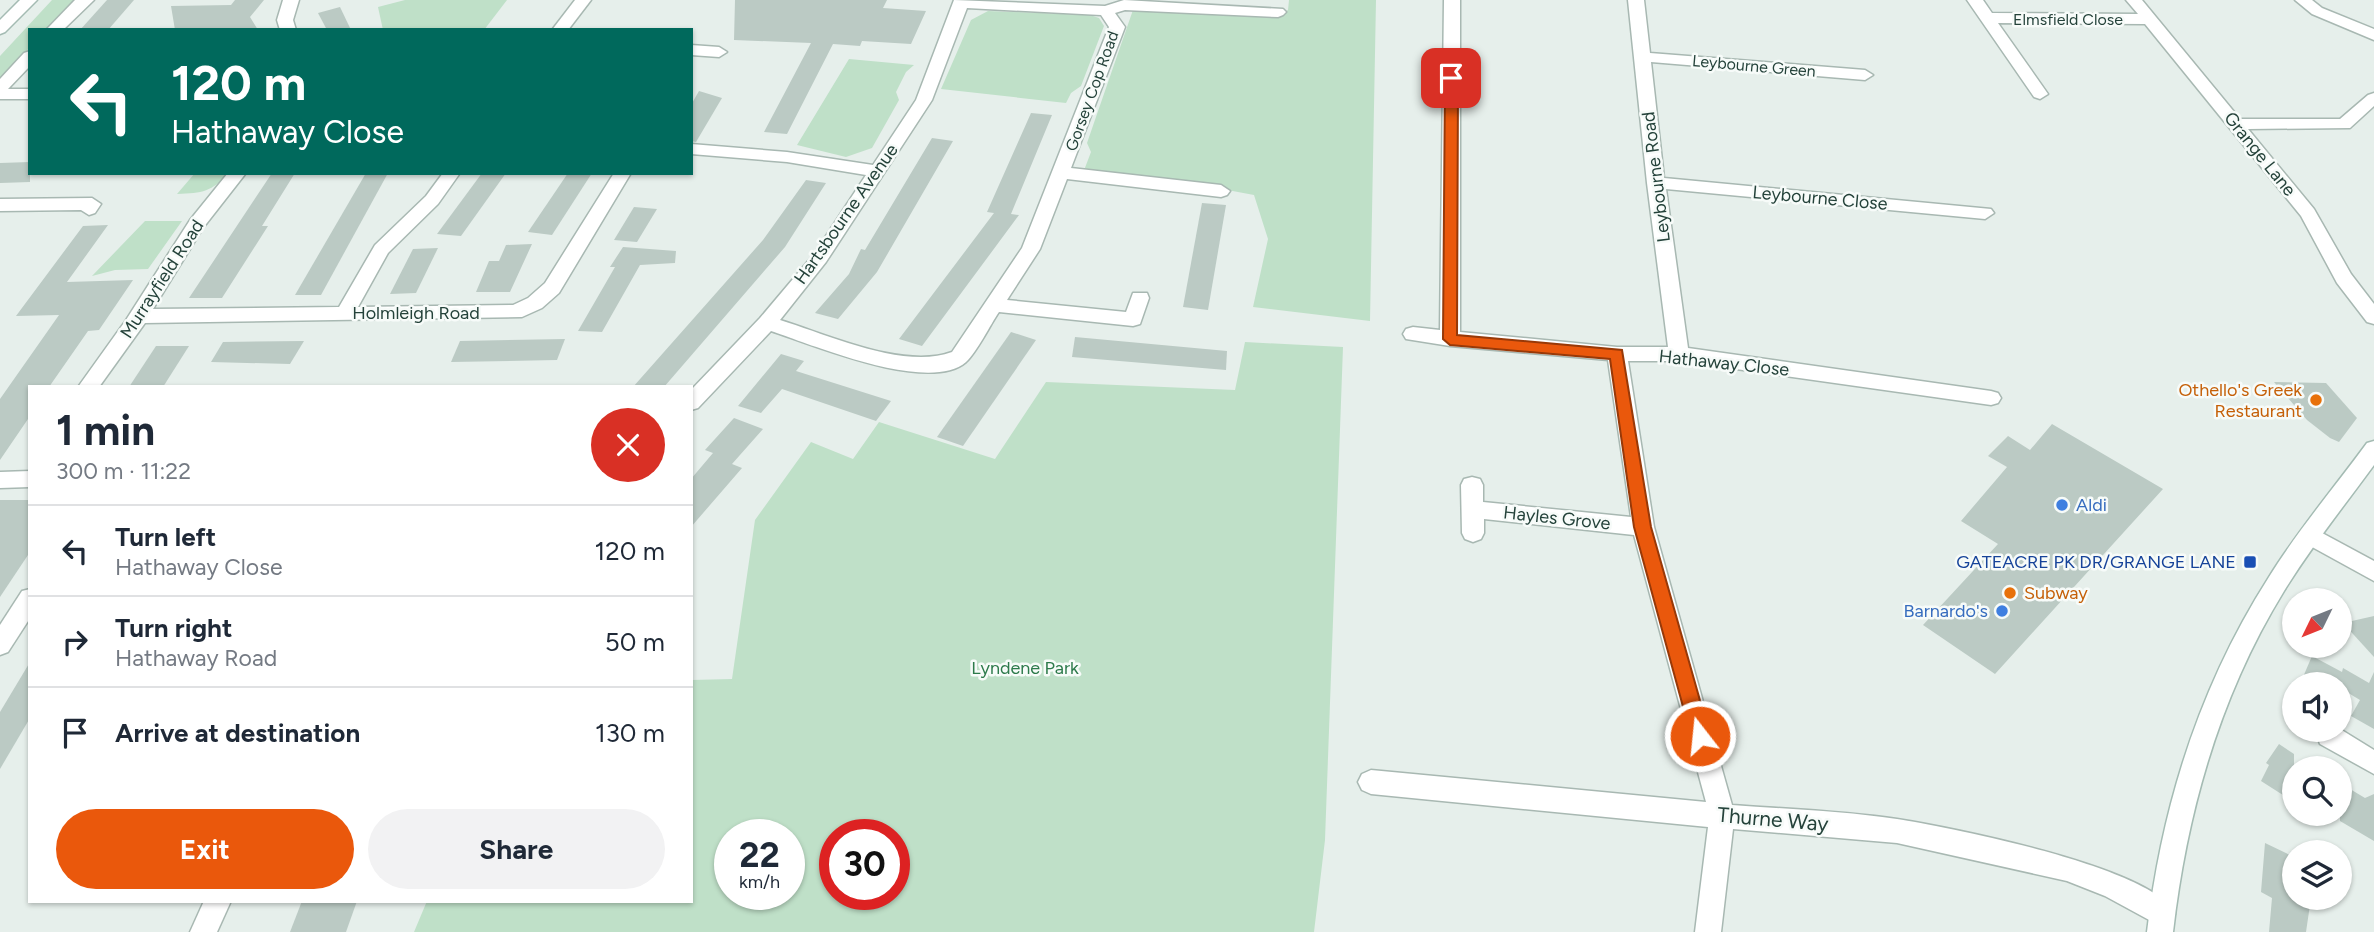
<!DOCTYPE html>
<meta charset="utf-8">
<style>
:root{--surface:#fff;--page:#f2f2f3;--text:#1f2937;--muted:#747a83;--line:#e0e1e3;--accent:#ea580c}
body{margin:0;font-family:Figtree,sans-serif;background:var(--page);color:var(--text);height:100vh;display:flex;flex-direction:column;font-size:26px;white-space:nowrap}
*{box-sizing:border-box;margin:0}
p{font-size:23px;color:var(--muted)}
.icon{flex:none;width:38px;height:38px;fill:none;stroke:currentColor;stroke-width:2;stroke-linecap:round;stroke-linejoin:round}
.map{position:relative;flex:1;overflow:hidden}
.drawer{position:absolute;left:28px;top:385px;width:665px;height:518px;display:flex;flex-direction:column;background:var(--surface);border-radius:0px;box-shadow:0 2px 5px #0004}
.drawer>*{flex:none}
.banner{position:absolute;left:28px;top:28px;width:665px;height:147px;border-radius:0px;box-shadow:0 2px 5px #0004;background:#00695c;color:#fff;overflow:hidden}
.needle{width:46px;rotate:227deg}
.controls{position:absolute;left:2282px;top:588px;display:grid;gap:14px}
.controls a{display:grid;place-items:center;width:70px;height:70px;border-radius:50%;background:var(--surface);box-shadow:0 2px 5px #0004;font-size:35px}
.speed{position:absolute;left:714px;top:819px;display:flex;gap:14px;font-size:35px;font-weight:700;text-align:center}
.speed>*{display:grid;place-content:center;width:91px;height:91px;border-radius:50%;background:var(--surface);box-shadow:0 2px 5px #0004;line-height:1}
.speed small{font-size:18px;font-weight:400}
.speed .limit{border:10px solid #d22;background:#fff;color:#111}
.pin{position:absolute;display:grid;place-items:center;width:60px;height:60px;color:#fff;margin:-30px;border-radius:14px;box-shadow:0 4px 10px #0006}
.me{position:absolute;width:77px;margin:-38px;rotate:344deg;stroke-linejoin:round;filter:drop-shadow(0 0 5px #0008)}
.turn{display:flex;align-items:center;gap:24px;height:147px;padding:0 28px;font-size:32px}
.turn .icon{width:91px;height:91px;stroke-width:2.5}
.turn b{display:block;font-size:49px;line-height:60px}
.round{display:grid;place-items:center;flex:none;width:74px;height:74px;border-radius:37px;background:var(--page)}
.head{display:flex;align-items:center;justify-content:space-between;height:119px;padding:0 28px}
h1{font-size:42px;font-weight:700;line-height:52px}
.action{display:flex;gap:14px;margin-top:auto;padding:14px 28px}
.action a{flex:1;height:80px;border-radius:42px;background:var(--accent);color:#fff;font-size:28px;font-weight:700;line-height:80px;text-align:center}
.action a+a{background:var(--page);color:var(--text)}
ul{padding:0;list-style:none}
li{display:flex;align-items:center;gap:21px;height:91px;padding:0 28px;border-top:2px solid var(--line)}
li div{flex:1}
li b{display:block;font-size:26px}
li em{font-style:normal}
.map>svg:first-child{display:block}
.green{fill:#bfe0c8;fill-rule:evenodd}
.building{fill:#bbcac4}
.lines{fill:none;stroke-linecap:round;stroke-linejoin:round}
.street-casing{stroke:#a8b8b2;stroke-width:3}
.secondary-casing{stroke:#a4bbb3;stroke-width:3}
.street{fill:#fff;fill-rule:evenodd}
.secondary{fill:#fff;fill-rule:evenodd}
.route{fill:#ea580c;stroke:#983908;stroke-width:2}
.food-dot{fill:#e8710a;stroke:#f7fbf9;stroke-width:2.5}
.shop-dot{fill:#3f7fe0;stroke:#f7fbf9;stroke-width:2.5}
.transit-dot{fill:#1a4fb4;stroke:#f7fbf9;stroke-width:2.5}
.labels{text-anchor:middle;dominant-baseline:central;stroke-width:5;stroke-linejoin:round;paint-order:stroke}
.far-street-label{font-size:16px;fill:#24423a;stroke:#f7fbf9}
.street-label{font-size:18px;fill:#24423a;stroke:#f7fbf9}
.food-label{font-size:18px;fill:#c56008;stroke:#f7fbf9;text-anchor:end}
.shop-label{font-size:18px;fill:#366cbe;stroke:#f7fbf9;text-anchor:start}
.transit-label{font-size:18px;fill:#164399;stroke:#f7fbf9;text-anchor:end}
.park-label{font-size:18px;fill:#2d7a4b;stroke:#f7fbf9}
.near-street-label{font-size:21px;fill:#24423a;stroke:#f7fbf9}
</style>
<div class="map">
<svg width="2374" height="932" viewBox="0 0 2374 932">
<rect width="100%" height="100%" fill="#e6efeb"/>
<g class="green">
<polygon points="52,0 78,0 65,9 45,30 30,30 30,47 0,81 0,56"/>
<polygon points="405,0 507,0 484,30 383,30 378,7"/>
<polygon points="1289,0 1376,0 1370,321 1253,307 1268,239 1254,195 1222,189 1083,173 1091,152 1087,143 1134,7 1280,14 1288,10"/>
<polygon points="988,11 1090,15 1099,18 1104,26 1081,86 1071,93 1066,103 941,89 971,20"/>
<polygon points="849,59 914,65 906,72 896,92 899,100 872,148 846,157 797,145"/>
<path d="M195,173H229C211,192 203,193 177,194Z"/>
<polygon points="145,221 182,221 148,269 115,270 92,276"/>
<path d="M1245,342L1343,347L1325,840L1314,932H414L427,901H691V680L732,679L755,520L811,442L853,459L879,422L995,459L1046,382L1235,390ZM730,835H789V894H730ZM835,835H894V894H835Z"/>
</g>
<g class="building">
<polygon points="107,0 134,0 108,30 80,30"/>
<polygon points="235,0 264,0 250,17 258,30 175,30 171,6 231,5"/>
<polygon points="735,0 887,0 883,8 926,11 911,44 862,41 860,46 833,44 787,134 764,132 811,43 734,40"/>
<polygon points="340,7 351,30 327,30 318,13"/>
<polygon points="699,91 722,98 696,142 691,141 691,105"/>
<polygon points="1031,113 1052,115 1011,214 1019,215 922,346 899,339 994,213 987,212"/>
<polygon points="932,138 953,141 877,272 838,319 815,313 849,274 861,249 865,250"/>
<polygon points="30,162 30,182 0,183 0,163"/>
<polygon points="272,173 295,173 262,226 268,226 222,298 189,298"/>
<polygon points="366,173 388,173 321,295 295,295"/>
<polygon points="482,173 506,173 461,236 437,234"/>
<polygon points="568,173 592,173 552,235 528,232"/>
<polygon points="806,180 826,183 785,247 664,387 633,387 763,240"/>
<polygon points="1202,203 1226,205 1208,310 1183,307"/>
<polygon points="634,207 657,209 637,242 614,240"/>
<polygon points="108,225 67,282 133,280 99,330 88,331 49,387 30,387 28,419 0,460 0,399 59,315 16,316 83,226"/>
<polygon points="532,244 510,292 476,292 489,261 499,261 506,245"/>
<polygon points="623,247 676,251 675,263 640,265 602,332 578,331 615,267 610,267"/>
<polygon points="438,248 416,293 390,294 413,249"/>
<polygon points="1011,332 1036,340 963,446 937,437"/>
<polygon points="1075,337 1227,351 1226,370 1072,357"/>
<polygon points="565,339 557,360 451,362 460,341"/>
<polygon points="304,341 290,364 211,362 223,342"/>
<polygon points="156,346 189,346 163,387 129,387"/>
<polygon points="781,354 804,361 796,371 891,401 876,421 782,389 761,413 738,406"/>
<polygon points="2274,382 2326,383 2357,418 2339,442 2330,438 2307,420"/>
<polygon points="734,418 763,429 732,464 742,468 691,527 691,479 713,453 705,450"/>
<polygon points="2052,424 2163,489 1995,674 1923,625 1998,544 1961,521 2007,467 1988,456 2008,436 2030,450"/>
<polygon points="0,500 30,500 30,552 0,597"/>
<polygon points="2374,616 2374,657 2343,623"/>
<polygon points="2312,656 2342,672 2343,668 2369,683 2374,672 2374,729 2351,716 2360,700 2340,688 2340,684 2300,684"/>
<polygon points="30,662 30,718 0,769 0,712"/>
<polygon points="2279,744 2294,754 2294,802 2261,781 2269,765 2266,763"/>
<polygon points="2340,783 2365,798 2374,794 2374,841 2340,821"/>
<polygon points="2265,843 2294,857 2294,898 2311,898 2306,932 2269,932 2272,898 2261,892"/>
<polygon points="302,901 357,901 346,932 290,932"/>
</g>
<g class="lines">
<g class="street-casing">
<g id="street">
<polygon points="75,0 94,0 63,30 46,30"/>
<polygon points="283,0 299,0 293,20 296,30 280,30 277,20"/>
<polygon points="575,0 591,0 568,30 552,30"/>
<path d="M954,0L1105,6L1124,0L1283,9L1286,12L1283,15L1278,17L1125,10L1115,13L1125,27L1071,168L1221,185L1230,191L1227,195L1221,197L1067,179L1040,249L1007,300L1126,312L1133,293H1147L1149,298L1140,324L1133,326L999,312C990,325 977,352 966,362C929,394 813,345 771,331L698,408L691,410V390L760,318L814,254L866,175L787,162L691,154V144L787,152L873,165L916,100ZM967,8L1101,15L1109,27L1022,248L952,352C904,370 829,335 780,320L826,262L932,100Z"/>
<path d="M1444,0H1460V332L1617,347H1668L1647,183L1628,0H1644L1650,53L1865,70L1873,75L1865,80L1651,62L1664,178L1991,209L1994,213L1985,219L1666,189L1688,348L1991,391L1998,393L2001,398L1998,403L1991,405L1679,361H1628L1654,527L1732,805C1787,809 1843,811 1897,819C1949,827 2156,868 2175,914L2171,923L2162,927L2105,896L2067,881L1897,843L1733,829L1721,932H1695L1708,827L1371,794L1362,790L1358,782L1362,774L1371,770L1706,802L1634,535L1484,519V533L1481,539L1473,542L1465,539L1462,533L1461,485L1464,479L1472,477L1480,479L1483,485V502L1631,517L1608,360L1450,346L1406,339L1403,334L1406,329L1413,327L1440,330Z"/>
<polygon points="1967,0 1983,0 1992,13 2138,14 2126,0 2142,0 2240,119 2340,119 2368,95 2374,93 2374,106 2350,128 2248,129 2314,209 2351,274 2374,304 2374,324 2367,322 2337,283 2301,216 2145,24 1998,23 2048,94 2040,99 2034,97"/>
<polygon points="2295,0 2312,0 2322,8 2374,29 2374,40 2312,14"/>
<polygon points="691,45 719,47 727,52 719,57 691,55"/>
<polygon points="30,51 30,66 8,89 30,89 30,99 0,99 0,79 24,53"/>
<polygon points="228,173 246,173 203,228 153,309 339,307 375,245 426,196 443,173 460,173 438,204 388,253 358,307 513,305 528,298 545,283 614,173 631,173 559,293 542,308 522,317 145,323 99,387 78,387 126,320 190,220"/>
<polygon points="92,198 101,204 95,213 89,215 81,210 0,211 0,199"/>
<polygon points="30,471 30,487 0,488 0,472"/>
<polygon points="2311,527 2374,561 2374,581 2303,542 2300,536 2303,530"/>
<polygon points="30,589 30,618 8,652 0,655 0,625 22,591"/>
<polygon points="2340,729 2374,750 2374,774 2320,744 2317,736 2320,730"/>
<polygon points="204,901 231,901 217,932 190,932"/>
</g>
</g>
<g class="secondary-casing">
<g id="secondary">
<polygon points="20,0 37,0 5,32 0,34 0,20"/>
<path d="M2374,441V465C2344,506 2311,547 2284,591C2220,695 2187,811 2173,932H2147C2162,805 2200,685 2269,577C2298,530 2334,488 2367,443Z"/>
</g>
</g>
<use href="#street" class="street"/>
<use href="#secondary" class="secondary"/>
</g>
<polygon class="route" points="1451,75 1458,78 1457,335 1622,350 1651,527 1710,736 1707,742 1700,744 1694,742 1691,736 1634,527 1610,359 1450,345 1443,339 1445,78"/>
<g class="food-dot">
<circle cx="2316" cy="400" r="7"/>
<circle cx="2010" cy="593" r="7"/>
</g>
<g class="shop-dot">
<circle cx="2062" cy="505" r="7"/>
<circle cx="2002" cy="611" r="7"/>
</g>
<rect class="transit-dot" x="2243" y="555" width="14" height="14" rx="3.5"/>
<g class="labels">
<g class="far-street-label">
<text x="2068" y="19">Elmsfield Close</text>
<text transform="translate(1754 66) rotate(5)">Leybourne Green</text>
<text transform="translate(1092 91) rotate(-70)">Gorsey Cop Road</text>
</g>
<g class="street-label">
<text transform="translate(2260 154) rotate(51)">Grange Lane</text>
<text transform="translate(1656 177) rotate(-97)">Leybourne Road</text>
<text transform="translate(1820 198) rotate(5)">Leybourne Close</text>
<text transform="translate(846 214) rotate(-55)">Hartsbourne Avenue</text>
<text transform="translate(162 279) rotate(-57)">Murrayfield Road</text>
<text x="416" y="313">Holmleigh Road</text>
<text transform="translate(1724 363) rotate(6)">Hathaway Close</text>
<text transform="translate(1557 518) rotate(6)">Hayles Grove</text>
</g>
<g class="food-label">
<text x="2302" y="390">Othello's Greek<tspan x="2302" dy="21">Restaurant</tspan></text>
<text x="2024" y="593" text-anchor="start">Subway</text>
</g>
<g class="shop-label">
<text x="2076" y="505">Aldi</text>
<text x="1988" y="611" text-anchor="end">Barnardo's</text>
</g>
<g class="transit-label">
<text x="2236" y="562">GATEACRE PK DR/GRANGE LANE</text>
</g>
<g class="park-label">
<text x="1025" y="668">Lyndene Park</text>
</g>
<g class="near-street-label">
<text transform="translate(1773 819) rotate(5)">Thurne Way</text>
</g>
</g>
</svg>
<div class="controls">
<a><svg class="needle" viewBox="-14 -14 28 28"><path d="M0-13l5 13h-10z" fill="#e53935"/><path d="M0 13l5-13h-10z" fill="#747a83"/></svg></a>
<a><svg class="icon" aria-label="sound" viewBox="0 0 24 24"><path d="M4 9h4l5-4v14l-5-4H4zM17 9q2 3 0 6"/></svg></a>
<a><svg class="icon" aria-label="search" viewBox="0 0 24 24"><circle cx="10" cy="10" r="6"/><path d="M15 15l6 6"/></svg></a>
<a><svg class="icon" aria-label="layers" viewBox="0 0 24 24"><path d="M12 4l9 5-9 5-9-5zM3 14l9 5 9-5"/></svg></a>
</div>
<div class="speed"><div>22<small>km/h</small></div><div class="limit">30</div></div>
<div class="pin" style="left:1451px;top:78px;background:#d93025"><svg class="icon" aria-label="arrive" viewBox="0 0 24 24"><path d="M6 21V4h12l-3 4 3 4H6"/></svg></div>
<svg class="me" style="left:1700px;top:736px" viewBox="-20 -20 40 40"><circle r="17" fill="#ea580c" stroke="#fff" stroke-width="3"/><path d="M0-11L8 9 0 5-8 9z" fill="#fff"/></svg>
<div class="banner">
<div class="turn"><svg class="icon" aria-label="left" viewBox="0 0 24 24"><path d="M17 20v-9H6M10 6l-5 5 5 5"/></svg><div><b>120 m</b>Hathaway Close</div></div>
</div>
<section class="drawer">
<div class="head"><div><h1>1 min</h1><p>300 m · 11:22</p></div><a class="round" style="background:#d93025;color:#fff"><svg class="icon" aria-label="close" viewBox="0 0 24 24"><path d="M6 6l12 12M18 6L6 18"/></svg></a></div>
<ul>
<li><svg class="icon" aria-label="left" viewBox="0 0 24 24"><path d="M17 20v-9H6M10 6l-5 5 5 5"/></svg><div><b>Turn left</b><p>Hathaway Close</p></div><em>120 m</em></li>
<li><svg class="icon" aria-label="right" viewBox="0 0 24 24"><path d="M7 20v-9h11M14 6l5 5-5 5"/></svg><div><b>Turn right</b><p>Hathaway Road</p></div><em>50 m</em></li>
<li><svg class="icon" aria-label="arrive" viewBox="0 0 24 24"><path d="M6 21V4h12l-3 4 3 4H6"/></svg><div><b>Arrive at destination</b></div><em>130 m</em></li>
</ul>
<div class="action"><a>Exit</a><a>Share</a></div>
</section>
</div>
